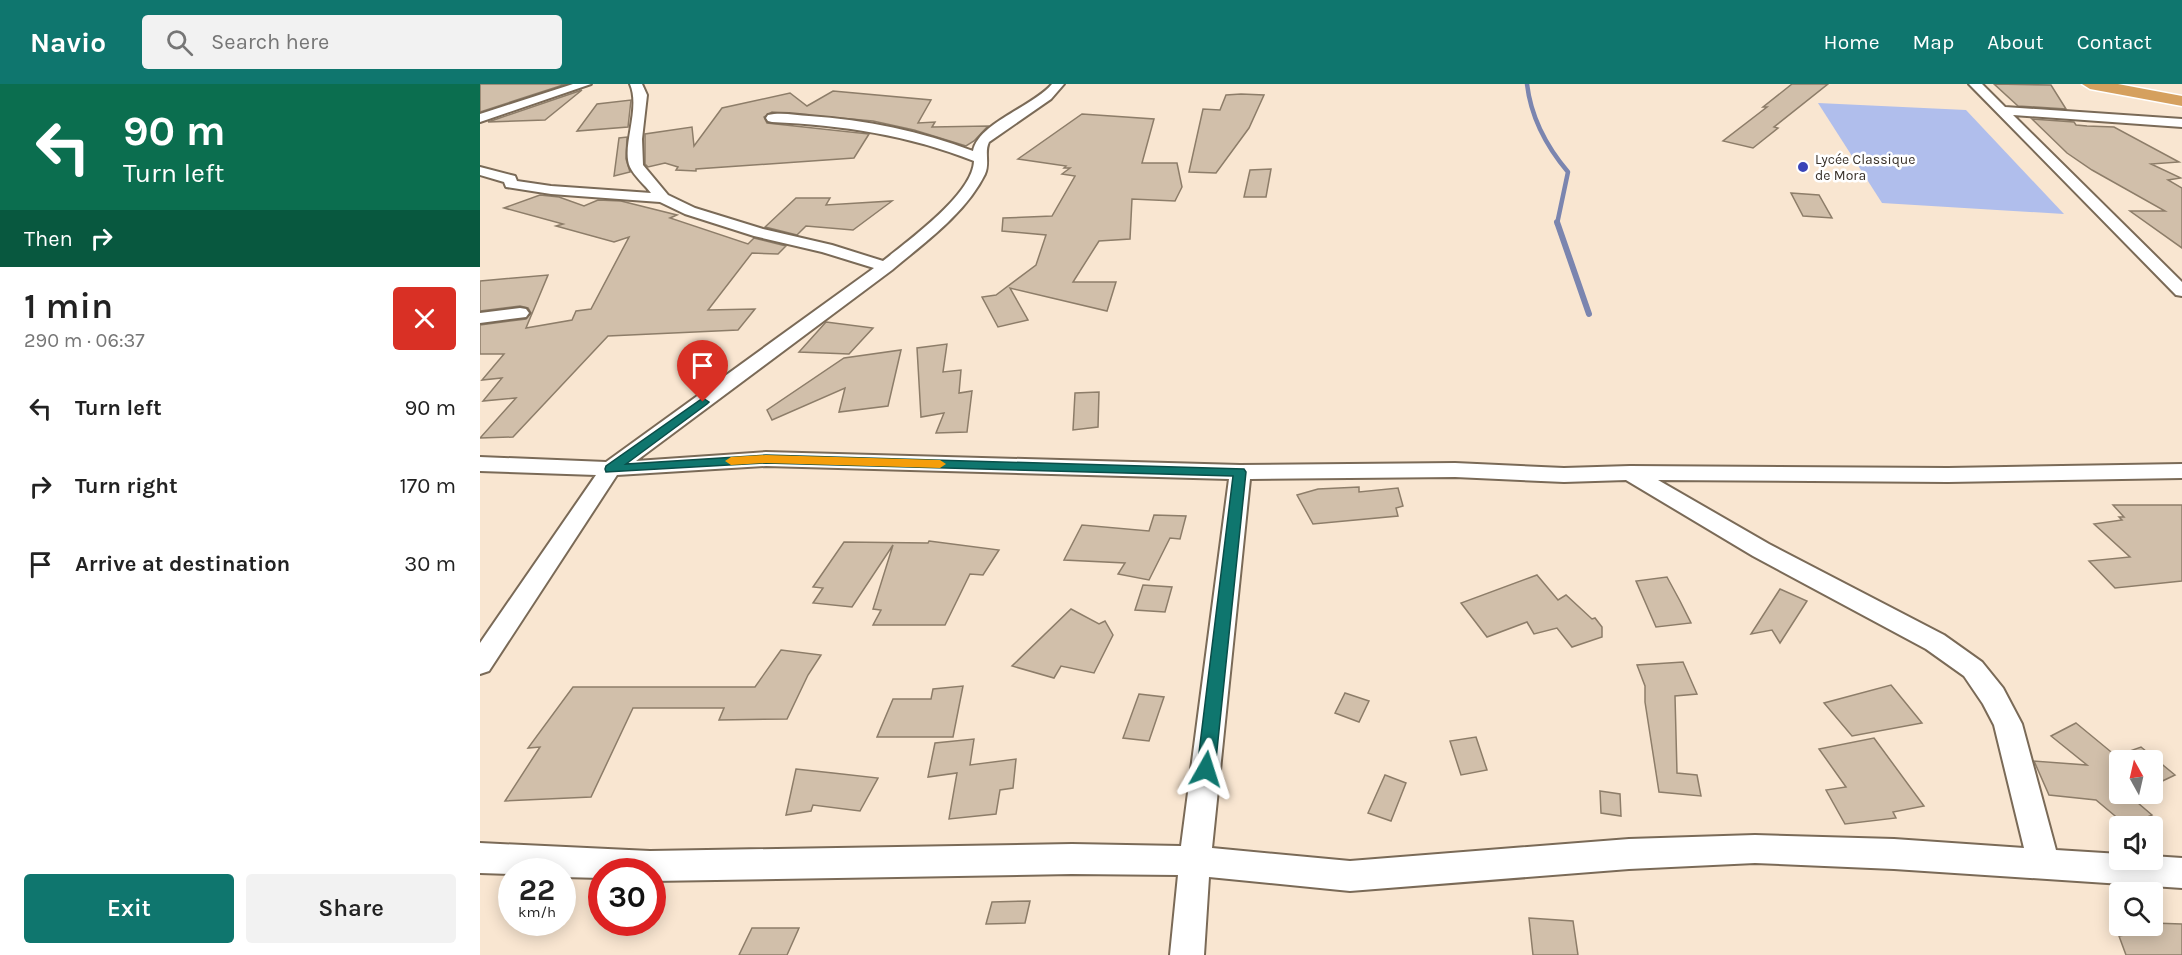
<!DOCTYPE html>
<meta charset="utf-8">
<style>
:root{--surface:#fff;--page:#f2f2f2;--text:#222;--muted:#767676;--accent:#0f766e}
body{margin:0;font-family:Karla,sans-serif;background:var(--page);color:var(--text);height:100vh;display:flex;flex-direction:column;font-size:22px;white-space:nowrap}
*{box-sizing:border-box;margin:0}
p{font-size:20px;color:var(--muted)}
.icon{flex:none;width:33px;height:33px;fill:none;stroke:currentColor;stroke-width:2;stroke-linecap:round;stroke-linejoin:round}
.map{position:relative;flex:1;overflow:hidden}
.details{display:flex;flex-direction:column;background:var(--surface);width:480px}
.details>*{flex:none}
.guide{background:#0b6e4f;color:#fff;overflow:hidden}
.needle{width:39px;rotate:352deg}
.fabs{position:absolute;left:1629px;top:666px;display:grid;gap:12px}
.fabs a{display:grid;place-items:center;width:54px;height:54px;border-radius:6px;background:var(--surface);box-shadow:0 3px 15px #0003;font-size:30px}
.speed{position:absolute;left:18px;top:774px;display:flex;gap:12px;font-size:30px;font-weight:700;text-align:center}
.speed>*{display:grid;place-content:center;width:78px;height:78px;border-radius:50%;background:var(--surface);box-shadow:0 3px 15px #0003;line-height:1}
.speed small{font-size:15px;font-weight:400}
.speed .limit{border:9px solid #d22;background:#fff;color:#111}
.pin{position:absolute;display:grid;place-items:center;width:51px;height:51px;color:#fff;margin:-62px -26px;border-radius:50% 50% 50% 0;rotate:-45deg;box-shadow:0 0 6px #0007}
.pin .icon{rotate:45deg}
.me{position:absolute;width:66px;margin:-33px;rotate:6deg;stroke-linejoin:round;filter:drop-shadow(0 0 4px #0008)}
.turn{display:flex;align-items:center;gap:21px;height:126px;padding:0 24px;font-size:27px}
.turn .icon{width:78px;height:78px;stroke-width:2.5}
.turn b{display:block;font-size:42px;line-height:51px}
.then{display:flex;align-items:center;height:57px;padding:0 24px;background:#0003;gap:12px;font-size:22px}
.round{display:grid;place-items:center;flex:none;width:63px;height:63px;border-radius:6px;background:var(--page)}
.headline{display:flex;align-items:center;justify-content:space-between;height:102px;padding:0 24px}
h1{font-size:36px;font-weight:600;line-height:45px}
.cta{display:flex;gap:12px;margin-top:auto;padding:12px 24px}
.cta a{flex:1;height:69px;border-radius:6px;background:var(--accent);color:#fff;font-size:24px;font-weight:600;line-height:69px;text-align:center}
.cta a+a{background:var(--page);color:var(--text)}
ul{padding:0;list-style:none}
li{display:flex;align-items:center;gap:18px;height:78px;padding:0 24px}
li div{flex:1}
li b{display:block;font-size:22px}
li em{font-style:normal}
header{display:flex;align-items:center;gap:36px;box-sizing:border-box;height:84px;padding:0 30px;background:var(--accent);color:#fff}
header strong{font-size:28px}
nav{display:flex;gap:33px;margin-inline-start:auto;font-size:21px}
.search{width:420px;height:54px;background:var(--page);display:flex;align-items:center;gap:15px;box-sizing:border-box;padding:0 21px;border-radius:6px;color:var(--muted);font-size:22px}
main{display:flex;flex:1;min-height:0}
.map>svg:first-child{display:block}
.green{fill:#b0beec}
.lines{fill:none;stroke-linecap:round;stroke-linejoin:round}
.stream-far1{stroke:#7b85af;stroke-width:4.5}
.stream{stroke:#7b85af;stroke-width:6}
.building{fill:#d1bfaa;stroke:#8d7d69;stroke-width:1.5}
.street-casing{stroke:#7a6a57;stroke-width:4}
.highway-casing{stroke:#fff;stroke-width:3}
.street{fill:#fff;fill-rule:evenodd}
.highway{fill:#d5a05e;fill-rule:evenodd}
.route{fill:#0f766e;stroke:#0a4d48;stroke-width:1.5}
.slow{fill:#f59e0b}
.poi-dot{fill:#3944b8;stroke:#fff;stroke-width:2}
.labels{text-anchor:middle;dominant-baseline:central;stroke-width:5;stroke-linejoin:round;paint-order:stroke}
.far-poi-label{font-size:14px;fill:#393129;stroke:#fff;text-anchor:start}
</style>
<header>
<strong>Navio</strong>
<div class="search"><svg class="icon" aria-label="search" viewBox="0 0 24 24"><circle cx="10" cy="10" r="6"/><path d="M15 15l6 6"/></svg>Search here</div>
<nav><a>Home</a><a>Map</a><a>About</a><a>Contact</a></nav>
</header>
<main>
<section class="details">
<div class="guide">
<div class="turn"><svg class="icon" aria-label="left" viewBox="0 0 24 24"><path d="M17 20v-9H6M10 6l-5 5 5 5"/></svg><div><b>90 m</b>Turn left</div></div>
<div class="then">Then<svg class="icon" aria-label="right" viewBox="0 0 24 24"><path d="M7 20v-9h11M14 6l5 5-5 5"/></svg></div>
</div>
<div class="headline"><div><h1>1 min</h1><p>290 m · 06:37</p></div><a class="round" style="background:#d93025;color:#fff"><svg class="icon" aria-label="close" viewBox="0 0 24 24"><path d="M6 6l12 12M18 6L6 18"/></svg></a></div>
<ul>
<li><svg class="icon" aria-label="left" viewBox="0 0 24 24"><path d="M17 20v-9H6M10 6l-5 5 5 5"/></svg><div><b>Turn left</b></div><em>90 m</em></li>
<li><svg class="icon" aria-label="right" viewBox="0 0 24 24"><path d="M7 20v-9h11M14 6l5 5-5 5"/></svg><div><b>Turn right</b></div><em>170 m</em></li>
<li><svg class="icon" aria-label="arrive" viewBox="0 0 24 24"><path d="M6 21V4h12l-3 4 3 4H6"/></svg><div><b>Arrive at destination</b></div><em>30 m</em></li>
</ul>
<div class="cta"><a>Exit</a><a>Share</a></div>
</section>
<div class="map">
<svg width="1702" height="871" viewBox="0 0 1702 871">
<rect width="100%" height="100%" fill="#f9e6d1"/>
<polygon class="green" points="1338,19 1486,26 1584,130 1402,119"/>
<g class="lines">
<path class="stream-far1" d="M1047,0C1051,34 1066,62 1088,88L1077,140"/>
<polyline class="stream" points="1077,138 1109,230"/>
</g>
<g class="building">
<polygon points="0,0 86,0 0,28"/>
<polygon points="1312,0 1348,0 1294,43 1298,44 1273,64 1243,57 1287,23 1283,23"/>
<polygon points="1514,0 1571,1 1586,25 1538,22"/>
<polygon points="102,6 65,36 8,38"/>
<polygon points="353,7 451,16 438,39 455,38 452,43 508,42 494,57 486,62 434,46 393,37 292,28 284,33 287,39 389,50 374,74 216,85 216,87 196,86 198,83 185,79 168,83 165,80 165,50 212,43 214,62 242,24 310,9 327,22"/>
<polygon points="761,10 784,11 769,44 736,89 709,88 723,25 740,26 746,11"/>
<polygon points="151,16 148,43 97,47 117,20"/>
<polygon points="602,30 674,35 662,79 697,79 702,103 695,117 652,115 650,155 619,157 593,198 636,198 627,227 530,204 548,236 518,243 502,213 516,211 556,181 566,151 522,147 523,134 572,132 595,92 582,90 590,84 584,84 586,82 538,75"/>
<polygon points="1552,35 1594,38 1596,41 1607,42 1634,43 1699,78 1671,80 1701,94 1688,96 1702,104 1702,164 1650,127 1685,127 1612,86 1587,69"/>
<polygon points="147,53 146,75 150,88 134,92 139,54"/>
<polygon points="791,85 786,113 764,113 770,86"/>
<polygon points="1311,109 1339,111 1352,134 1323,132"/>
<polygon points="60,111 79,113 104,122 118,116 141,117 197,131 190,134 268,160 274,154 306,162 298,170 272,169 228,226 275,225 258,246 128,252 33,353 0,354 36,314 3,317 22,294 2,296 24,270 0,270 0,241 46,235 51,229 48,224 40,222 0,227 0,197 68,191 46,244 92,236 96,227 111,225 149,153 134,158 76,142 83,140 24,124"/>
<polygon points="316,114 350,114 346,121 412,117 373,146 326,142 317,151 285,143"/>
<polygon points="346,238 393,244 369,270 319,268"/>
<polygon points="467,260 463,288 481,286 479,309 492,307 487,348 456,349 464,329 441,333 437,264"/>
<polygon points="421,266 408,322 359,328 365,304 292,336 287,326 364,274"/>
<polygon points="619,308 618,343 593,346 595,309"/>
<polygon points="879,403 879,408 918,404 923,422 916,424 918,432 833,440 817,411 838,405"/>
<polygon points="1633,421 1702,421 1702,497 1635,504 1609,477 1650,473 1614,440 1642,436 1639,433 1644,433"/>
<polygon points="674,431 706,432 700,455 690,454 669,496 638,490 645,479 584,476 602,441 669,447"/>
<polygon points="449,457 519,466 503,491 490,490 465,541 393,541 401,526 393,525 413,461 372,523 333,519 343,504 333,503 364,458 448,459"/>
<polygon points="1057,491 1078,516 1086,511 1112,535 1115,534 1122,543 1122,553 1092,563 1077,544 1054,550 1047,538 1007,553 981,519"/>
<polygon points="1187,493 1200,517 1211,539 1176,543 1156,497"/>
<polygon points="663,501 692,503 685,528 655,526"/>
<polygon points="1300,505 1327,517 1300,559 1292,546 1271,550"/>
<polygon points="591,525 619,540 625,537 633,551 614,589 581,582 574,594 532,582"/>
<polygon points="301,566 341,571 328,591 307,635 239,636 244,624 153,624 111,713 25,717 60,663 48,664 93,603 275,603"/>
<polygon points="1203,578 1217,610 1195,612 1197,689 1217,691 1221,712 1179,708 1165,618 1165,602 1157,581"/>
<polygon points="1411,601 1442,639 1372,652 1344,619"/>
<polygon points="483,602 473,653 397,653 413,615 451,615 453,605"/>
<polygon points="865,609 889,617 879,638 855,629"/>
<polygon points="659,610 684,613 669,657 643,654"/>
<polygon points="1596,639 1636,672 1661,663 1695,691 1672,702 1672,676 1640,676 1640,710 1658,710 1651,713 1672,731 1647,742 1616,716 1569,711 1554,677 1607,681 1571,652"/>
<polygon points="996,653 1007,686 981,691 970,657"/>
<polygon points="1394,654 1444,722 1413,728 1416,734 1365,740 1346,706 1366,703 1339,665"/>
<polygon points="494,655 490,681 536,675 533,704 520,706 516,730 469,735 477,689 448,693 455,659"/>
<polygon points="316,685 353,689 398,694 380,727 333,721 331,727 306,731"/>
<polygon points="905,691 926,699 911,737 888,729"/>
<polygon points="1120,707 1140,710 1141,732 1121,729"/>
<polygon points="550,817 545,839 506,840 512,818"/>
<polygon points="1049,834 1093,837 1098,871 1053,871"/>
<polygon points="1672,839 1702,840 1702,871 1646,871 1639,852 1667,847 1664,842 1672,842"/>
<polygon points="272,844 319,844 307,871 259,871"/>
</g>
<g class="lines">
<g class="street-casing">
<g id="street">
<polygon points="93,0 111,0 0,38 0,30"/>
<path d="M150,0H162L167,11L162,55L163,81L188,111L215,124L283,145L352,161L403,177C429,156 493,110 494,77C428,51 362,41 292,38L288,37L286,34L288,31C300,28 316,31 329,32C386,36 441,47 493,67C498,39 554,22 572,0H584L571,15L509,58C504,68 510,79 505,90C486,129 444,159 412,186L156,377L286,368L760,381L975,379L1084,384L1150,382L1468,384L1702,380V394L1468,398L1178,396L1289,460L1464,551L1502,578L1523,604L1542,640L1576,766L1640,770V776H1672V772L1702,774V804L1414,785L1275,779L1149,785L870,807L729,793L724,871H690L698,791L592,790L172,797V788H122V794L82,793V788H32V790L0,789V759L170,767L592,760L701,762L749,395L286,382L137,391L9,587L0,590V559L116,391L0,387V373L126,378L394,184L342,168L274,152L205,130L180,118L71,110L26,103L24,98L0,91V83L35,92L37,97L71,102L171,109C165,101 154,92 150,83C141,63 161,25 150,0ZM975,393L1084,398L1146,396L1273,472L1446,565L1484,592L1503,620L1514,641L1544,764L1414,755L1275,751L1149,755L870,777L732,764L770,395Z"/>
<polygon points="1489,0 1502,0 1525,23 1702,35 1702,43 1533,31 1702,198 1702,212 1696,211"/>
<polygon points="40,224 46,225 49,229 46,233 0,239 0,229"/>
</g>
</g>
<g class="highway-casing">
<polygon id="highway" points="1602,0 1638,0 1702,12 1702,22 1610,5"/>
</g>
<use href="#street" class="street"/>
<use href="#highway" class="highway"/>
</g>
<polygon class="route" points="223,314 229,318 227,320 146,380 286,371 764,385 766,388 735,685 732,691 726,693 720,691 717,685 753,392 286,379 126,388 125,385 126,382"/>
<polygon class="slow" points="286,371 460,376 466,380 460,384 286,379 251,381 245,377 251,373"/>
<circle class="poi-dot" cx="1323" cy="83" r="6"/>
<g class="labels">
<g class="far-poi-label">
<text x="1335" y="75">Lycée Classique<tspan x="1335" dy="16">de Mora</tspan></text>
</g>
</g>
</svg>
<div class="fabs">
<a><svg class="needle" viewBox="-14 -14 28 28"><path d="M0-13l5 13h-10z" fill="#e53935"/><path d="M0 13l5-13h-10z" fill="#767676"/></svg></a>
<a><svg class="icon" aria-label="sound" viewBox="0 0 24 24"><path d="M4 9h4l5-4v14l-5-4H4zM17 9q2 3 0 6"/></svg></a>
<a><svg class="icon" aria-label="search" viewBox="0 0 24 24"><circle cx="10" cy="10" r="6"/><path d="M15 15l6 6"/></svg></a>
</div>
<div class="speed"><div>22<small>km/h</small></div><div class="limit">30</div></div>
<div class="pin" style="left:223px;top:318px;background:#d93025"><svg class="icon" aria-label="arrive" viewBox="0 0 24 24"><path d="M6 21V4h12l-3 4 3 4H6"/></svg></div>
<svg class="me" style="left:726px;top:685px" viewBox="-20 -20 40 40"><path d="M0-17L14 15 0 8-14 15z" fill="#0f766e" stroke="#fff" stroke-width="4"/></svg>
</div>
</main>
